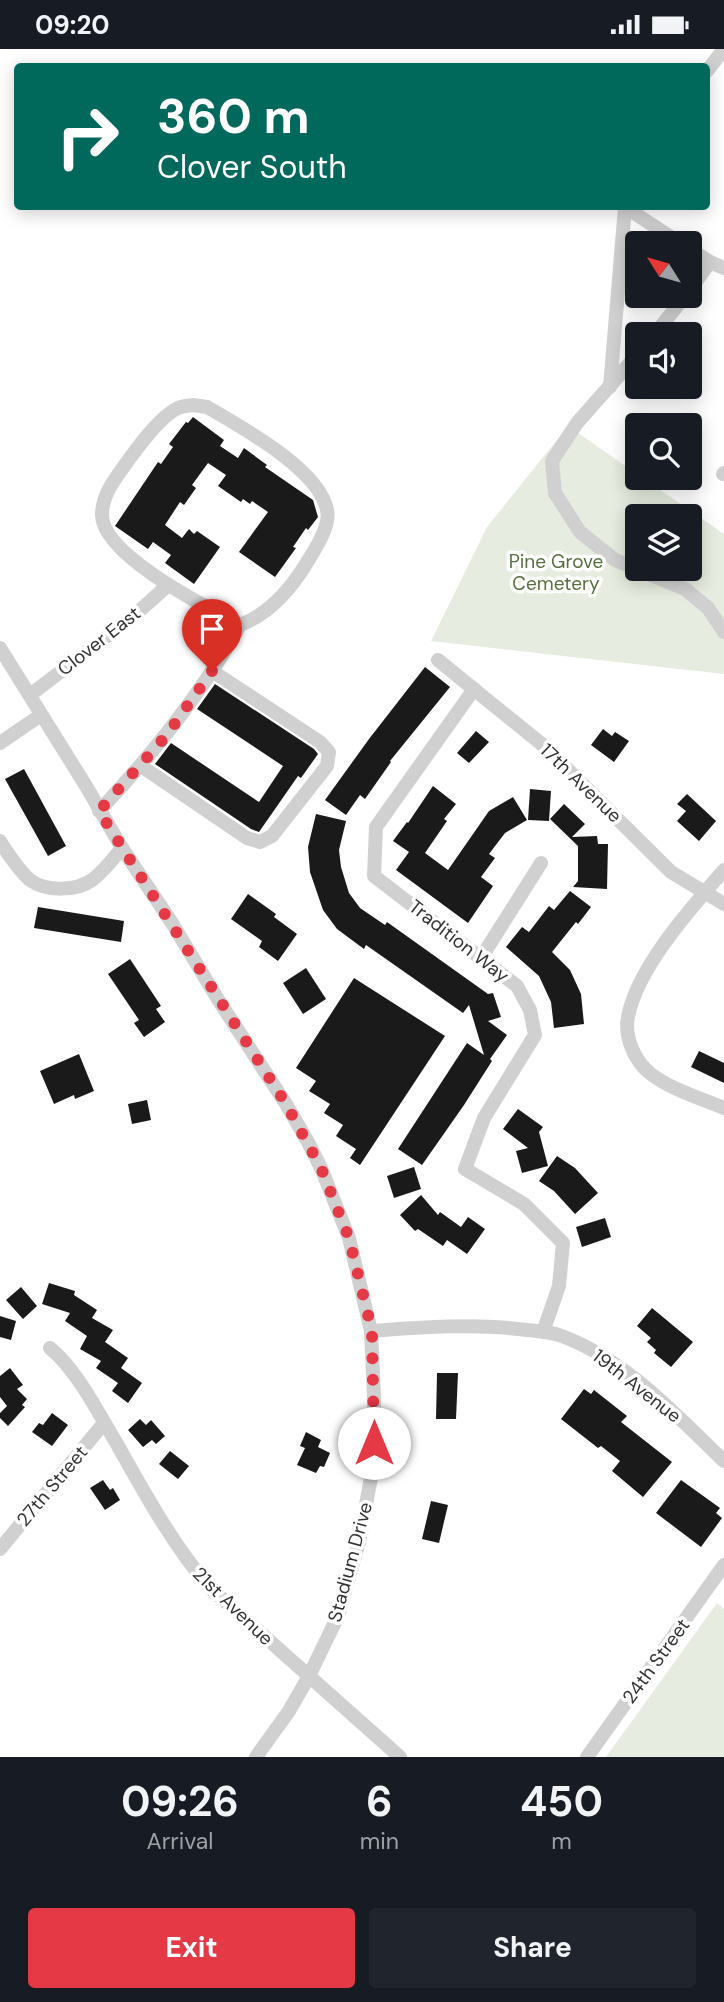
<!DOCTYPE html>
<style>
:root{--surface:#171b24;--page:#20242c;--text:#f1f3f6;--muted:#9ea1a6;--accent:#e63946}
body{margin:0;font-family:"DM Sans",sans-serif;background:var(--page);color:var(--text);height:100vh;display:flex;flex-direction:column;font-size:26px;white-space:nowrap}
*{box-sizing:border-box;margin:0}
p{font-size:23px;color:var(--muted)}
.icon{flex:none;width:38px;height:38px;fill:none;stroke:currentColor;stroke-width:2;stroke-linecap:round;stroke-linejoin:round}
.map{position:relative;height:1708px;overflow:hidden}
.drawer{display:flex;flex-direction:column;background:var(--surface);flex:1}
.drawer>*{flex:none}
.hud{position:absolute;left:14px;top:14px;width:696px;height:147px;border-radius:7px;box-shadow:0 4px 18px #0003;background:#00695c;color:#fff;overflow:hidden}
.needle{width:46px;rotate:307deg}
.controls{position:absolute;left:625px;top:182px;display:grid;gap:14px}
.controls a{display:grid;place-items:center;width:77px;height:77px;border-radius:7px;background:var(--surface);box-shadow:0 4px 18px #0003;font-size:35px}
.pin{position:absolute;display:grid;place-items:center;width:60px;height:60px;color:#fff;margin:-72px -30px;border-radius:50% 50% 50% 0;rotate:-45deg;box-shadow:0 0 7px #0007}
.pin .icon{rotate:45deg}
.me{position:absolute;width:77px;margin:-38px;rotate:0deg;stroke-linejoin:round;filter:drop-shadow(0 0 5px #0008)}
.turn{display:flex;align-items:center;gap:24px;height:147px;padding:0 28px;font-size:32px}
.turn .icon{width:91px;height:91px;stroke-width:2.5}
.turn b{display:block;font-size:49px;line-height:60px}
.eta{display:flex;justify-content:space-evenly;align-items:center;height:119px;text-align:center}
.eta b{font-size:42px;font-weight:700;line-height:49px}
.button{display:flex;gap:14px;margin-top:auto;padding:14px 28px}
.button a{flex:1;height:80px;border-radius:7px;background:var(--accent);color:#fff;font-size:28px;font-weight:700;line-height:80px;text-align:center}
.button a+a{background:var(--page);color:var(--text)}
.status{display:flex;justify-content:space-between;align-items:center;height:49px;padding:0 35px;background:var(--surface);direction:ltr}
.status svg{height:19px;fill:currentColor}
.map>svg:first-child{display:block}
.green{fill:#e6ecdf;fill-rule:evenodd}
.building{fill:#1a1a1a}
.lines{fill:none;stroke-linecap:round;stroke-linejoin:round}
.minor{stroke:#d0d0d0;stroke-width:14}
.route{stroke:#e63946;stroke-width:12;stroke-dasharray:0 21.6}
.labels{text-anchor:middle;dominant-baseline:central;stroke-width:7;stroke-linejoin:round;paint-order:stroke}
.park-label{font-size:19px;fill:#56703f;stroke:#fff}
.street-label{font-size:19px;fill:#333;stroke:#fff}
</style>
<div class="status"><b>09:20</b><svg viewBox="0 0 49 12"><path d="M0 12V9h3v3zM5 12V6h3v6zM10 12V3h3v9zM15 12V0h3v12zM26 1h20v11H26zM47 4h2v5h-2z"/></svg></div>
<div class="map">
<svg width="724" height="1708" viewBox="0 0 724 1708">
<rect width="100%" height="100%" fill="#fff"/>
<g class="green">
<path d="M568,377L637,425V429H643L724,485V625L431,592L487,478ZM637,467H690V520H637Z"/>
<polygon points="717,1554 724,1560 724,1708 606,1708"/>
</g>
<g class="building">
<polygon points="193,368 224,391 220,397 238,409 244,399 267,416 265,418 313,451 318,468 308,481 306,479 293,498 296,499 275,528 239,503 268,463 252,452 250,455 243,450 241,453 218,437 226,426 208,414 192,436 196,439 184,456 180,453 165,476 182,489 189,480 194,485 197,482 220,498 194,535 165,514 171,506 153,493 148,500 115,477 158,413 161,415 173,398 169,395 186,373 188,374"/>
<polygon points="425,618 450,638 390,712 391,713 365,750 360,746 346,766 325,751 369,690"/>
<polygon points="215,635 314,700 318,705 301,729 298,727 259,783 251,780 155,715 171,694 259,753 283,717 197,660"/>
<polygon points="603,680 612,687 615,683 629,692 614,713 591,696"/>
<polygon points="476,682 489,693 469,714 457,704"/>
<polygon points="24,720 66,797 48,807 5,730"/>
<polygon points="433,737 456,755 444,770 447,772 425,804 448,821 489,762 513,748 527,771 505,784 489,805 495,809 481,828 493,837 468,874 396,821 409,803 393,792 407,773 408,774"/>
<polygon points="530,740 551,742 549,772 528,771"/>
<polygon points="687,745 716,772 699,792 677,772 686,762 677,755"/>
<polygon points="564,755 585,775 572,788 597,787 598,795 608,795 607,840 573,838 578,832 578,797 550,770"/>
<polygon points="316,765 346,772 339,801 341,818 349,844 360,859 385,876 387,873 488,945 493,944 501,968 488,972 507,986 490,1010 492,1012 464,1056 422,1116 398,1100 467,994 484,1006 469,956 463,964 366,896 364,900 337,880 323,861 310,823 308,798"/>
<polygon points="570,842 591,858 578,875 576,873 552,903 570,921 581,945 584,975 554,979 551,953 539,927 506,898 522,878 529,883 549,857 554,861"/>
<polygon points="248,845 276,865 274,868 297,885 278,912 259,898 262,892 231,870"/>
<polygon points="38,858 124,872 121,893 34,879"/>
<polygon points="130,910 161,957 156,960 165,973 144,988 134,974 139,971 108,925"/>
<polygon points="306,919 326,950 303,965 283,934"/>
<polygon points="354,929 445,987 360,1116 350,1109 356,1100 336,1087 343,1076 324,1064 330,1055 309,1042 316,1032 296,1019"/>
<polygon points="699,1002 724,1014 724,1034 691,1018"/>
<polygon points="79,1005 94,1042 75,1050 74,1046 54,1055 40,1022"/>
<polygon points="147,1051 151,1071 132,1075 128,1055"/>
<polygon points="518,1060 543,1078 539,1083 548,1117 522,1124 516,1102 528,1099 503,1080"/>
<polygon points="557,1107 575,1119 598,1144 575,1165 554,1142 539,1132"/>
<polygon points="414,1118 421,1140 394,1149 387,1127"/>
<polygon points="421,1146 438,1166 440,1163 461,1178 468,1168 485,1180 467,1205 447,1191 443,1197 418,1180 415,1182 400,1166"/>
<polygon points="605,1169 611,1188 582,1198 576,1178"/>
<polygon points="49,1234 75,1242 74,1246 97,1261 92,1269 113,1281 105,1293 128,1309 121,1319 142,1334 128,1354 112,1342 118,1334 96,1319 101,1312 80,1300 87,1287 65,1272 70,1264 42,1255"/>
<polygon points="21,1238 37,1257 23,1270 6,1251"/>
<polygon points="652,1259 693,1293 671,1318 654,1304 656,1301 647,1293 651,1289 637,1277"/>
<polygon points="0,1267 16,1272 11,1291 0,1288"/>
<polygon points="10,1319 23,1336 17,1340 27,1350 22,1356 25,1358 8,1377 0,1369 0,1364 7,1357 0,1348 0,1327"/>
<polygon points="437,1324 458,1324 456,1370 436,1370"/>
<polygon points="584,1340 591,1345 594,1341 627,1367 621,1373 672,1413 643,1448 612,1422 620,1412 601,1397 598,1399 561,1370"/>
<polygon points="52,1364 68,1376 52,1397 32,1383 39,1374 43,1376"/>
<polygon points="140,1370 146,1376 151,1371 165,1387 156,1395 152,1391 143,1398 128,1381"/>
<polygon points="306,1383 321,1391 318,1398 330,1404 324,1418 320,1417 316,1424 297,1416 305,1399 300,1397"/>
<polygon points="170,1402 189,1417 178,1430 159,1415"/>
<polygon points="103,1431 110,1441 113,1439 120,1451 105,1461 90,1439"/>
<polygon points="681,1431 720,1459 716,1464 722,1469 701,1498 656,1464"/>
<polygon points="431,1452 448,1456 439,1494 422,1490"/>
</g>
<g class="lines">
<g class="minor">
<polyline points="707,22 724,0"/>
<polyline points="625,158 680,194"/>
<polyline points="690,200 710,213 724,219"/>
<polyline points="690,241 710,213"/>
<polyline points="655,285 685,247"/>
<polyline points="637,306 577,374 552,412 555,444 580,483 615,511 685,540 708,559 724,583"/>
<polyline points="610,338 625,158"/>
<path d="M193,356L207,358C241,378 319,420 327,461C331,477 314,502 306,515C290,541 269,565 240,576C208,559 102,506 102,466C102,444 118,426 130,409C141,394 161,367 178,359C182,357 188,357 193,356Z"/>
<polyline points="723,425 724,424"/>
<polyline points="0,599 86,737 122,799 172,874 219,952 286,1055 308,1093 321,1119 349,1189 371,1282 374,1348 373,1418 359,1493 338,1567 309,1627 289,1662 256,1708"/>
<polyline points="438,611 544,697 671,823 724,855"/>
<polyline points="474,640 376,778 374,827 517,937 530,961 535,986 484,1069 465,1120 524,1155 563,1194 559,1237 543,1283"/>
<polyline points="30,646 136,565 167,537"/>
<polyline points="0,694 41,666"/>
<polyline points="141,717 247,789 260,793 272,787 327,717 329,703 320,693 212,622"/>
<path d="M99,762C153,705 202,644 240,576"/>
<path d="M0,792C5,801 22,825 30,831C46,843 77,842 92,831C104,822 113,810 122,799"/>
<path d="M724,821C691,859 637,919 628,968C624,988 635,1013 651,1025C672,1041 700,1049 724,1059"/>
<polyline points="481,909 541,814"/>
<path d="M371,1282C423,1278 476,1274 527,1281C537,1282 549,1283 559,1286C624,1309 675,1365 724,1412"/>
<path d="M50,1299C77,1321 99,1365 117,1395C145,1445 173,1496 210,1539L400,1708"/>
<polyline points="0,1500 104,1374"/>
<polyline points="587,1708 724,1516"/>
</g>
</g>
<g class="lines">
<polyline class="route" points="212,622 166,687 99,762 286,1055 321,1119 349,1189 372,1282 374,1394"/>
</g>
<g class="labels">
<g class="park-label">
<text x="556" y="512">Pine Grove<tspan x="556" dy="22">Cemetery</tspan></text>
</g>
<g class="street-label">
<text transform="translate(99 592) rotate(-38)">Clover East</text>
<text transform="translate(581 734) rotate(44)">17th Avenue</text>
<text transform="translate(459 892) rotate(38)">Tradition Way</text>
<text transform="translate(637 1337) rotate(38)">19th Avenue</text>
<text transform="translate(52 1437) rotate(-50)">27th Street</text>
<text transform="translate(350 1513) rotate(-75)">Stadium Drive</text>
<text transform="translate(233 1557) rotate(44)">21st Avenue</text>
<text transform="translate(656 1612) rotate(-54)">24th Street</text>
</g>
</g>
</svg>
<div class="controls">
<a><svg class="needle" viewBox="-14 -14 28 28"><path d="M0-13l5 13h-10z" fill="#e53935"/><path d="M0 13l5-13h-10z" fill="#9ea1a6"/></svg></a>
<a><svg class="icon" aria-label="sound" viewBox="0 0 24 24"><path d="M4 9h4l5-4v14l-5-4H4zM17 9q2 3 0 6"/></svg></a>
<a><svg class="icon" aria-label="search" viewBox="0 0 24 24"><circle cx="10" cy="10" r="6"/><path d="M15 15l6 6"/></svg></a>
<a><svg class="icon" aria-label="layers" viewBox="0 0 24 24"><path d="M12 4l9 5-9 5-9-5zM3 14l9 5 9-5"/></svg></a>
</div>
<div class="pin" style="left:212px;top:622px;background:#d93025"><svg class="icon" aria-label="arrive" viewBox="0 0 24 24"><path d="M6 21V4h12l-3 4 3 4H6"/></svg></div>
<svg class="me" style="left:374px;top:1394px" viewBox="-20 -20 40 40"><circle r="19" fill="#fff"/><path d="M0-13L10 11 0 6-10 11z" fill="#e63946"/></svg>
<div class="hud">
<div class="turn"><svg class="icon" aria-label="right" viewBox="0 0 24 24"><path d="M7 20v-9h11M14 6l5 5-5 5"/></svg><div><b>360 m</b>Clover South</div></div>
</div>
</div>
<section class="drawer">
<div class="eta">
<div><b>09:26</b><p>Arrival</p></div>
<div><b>6</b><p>min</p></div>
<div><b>450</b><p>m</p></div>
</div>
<div class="button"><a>Exit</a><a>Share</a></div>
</section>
